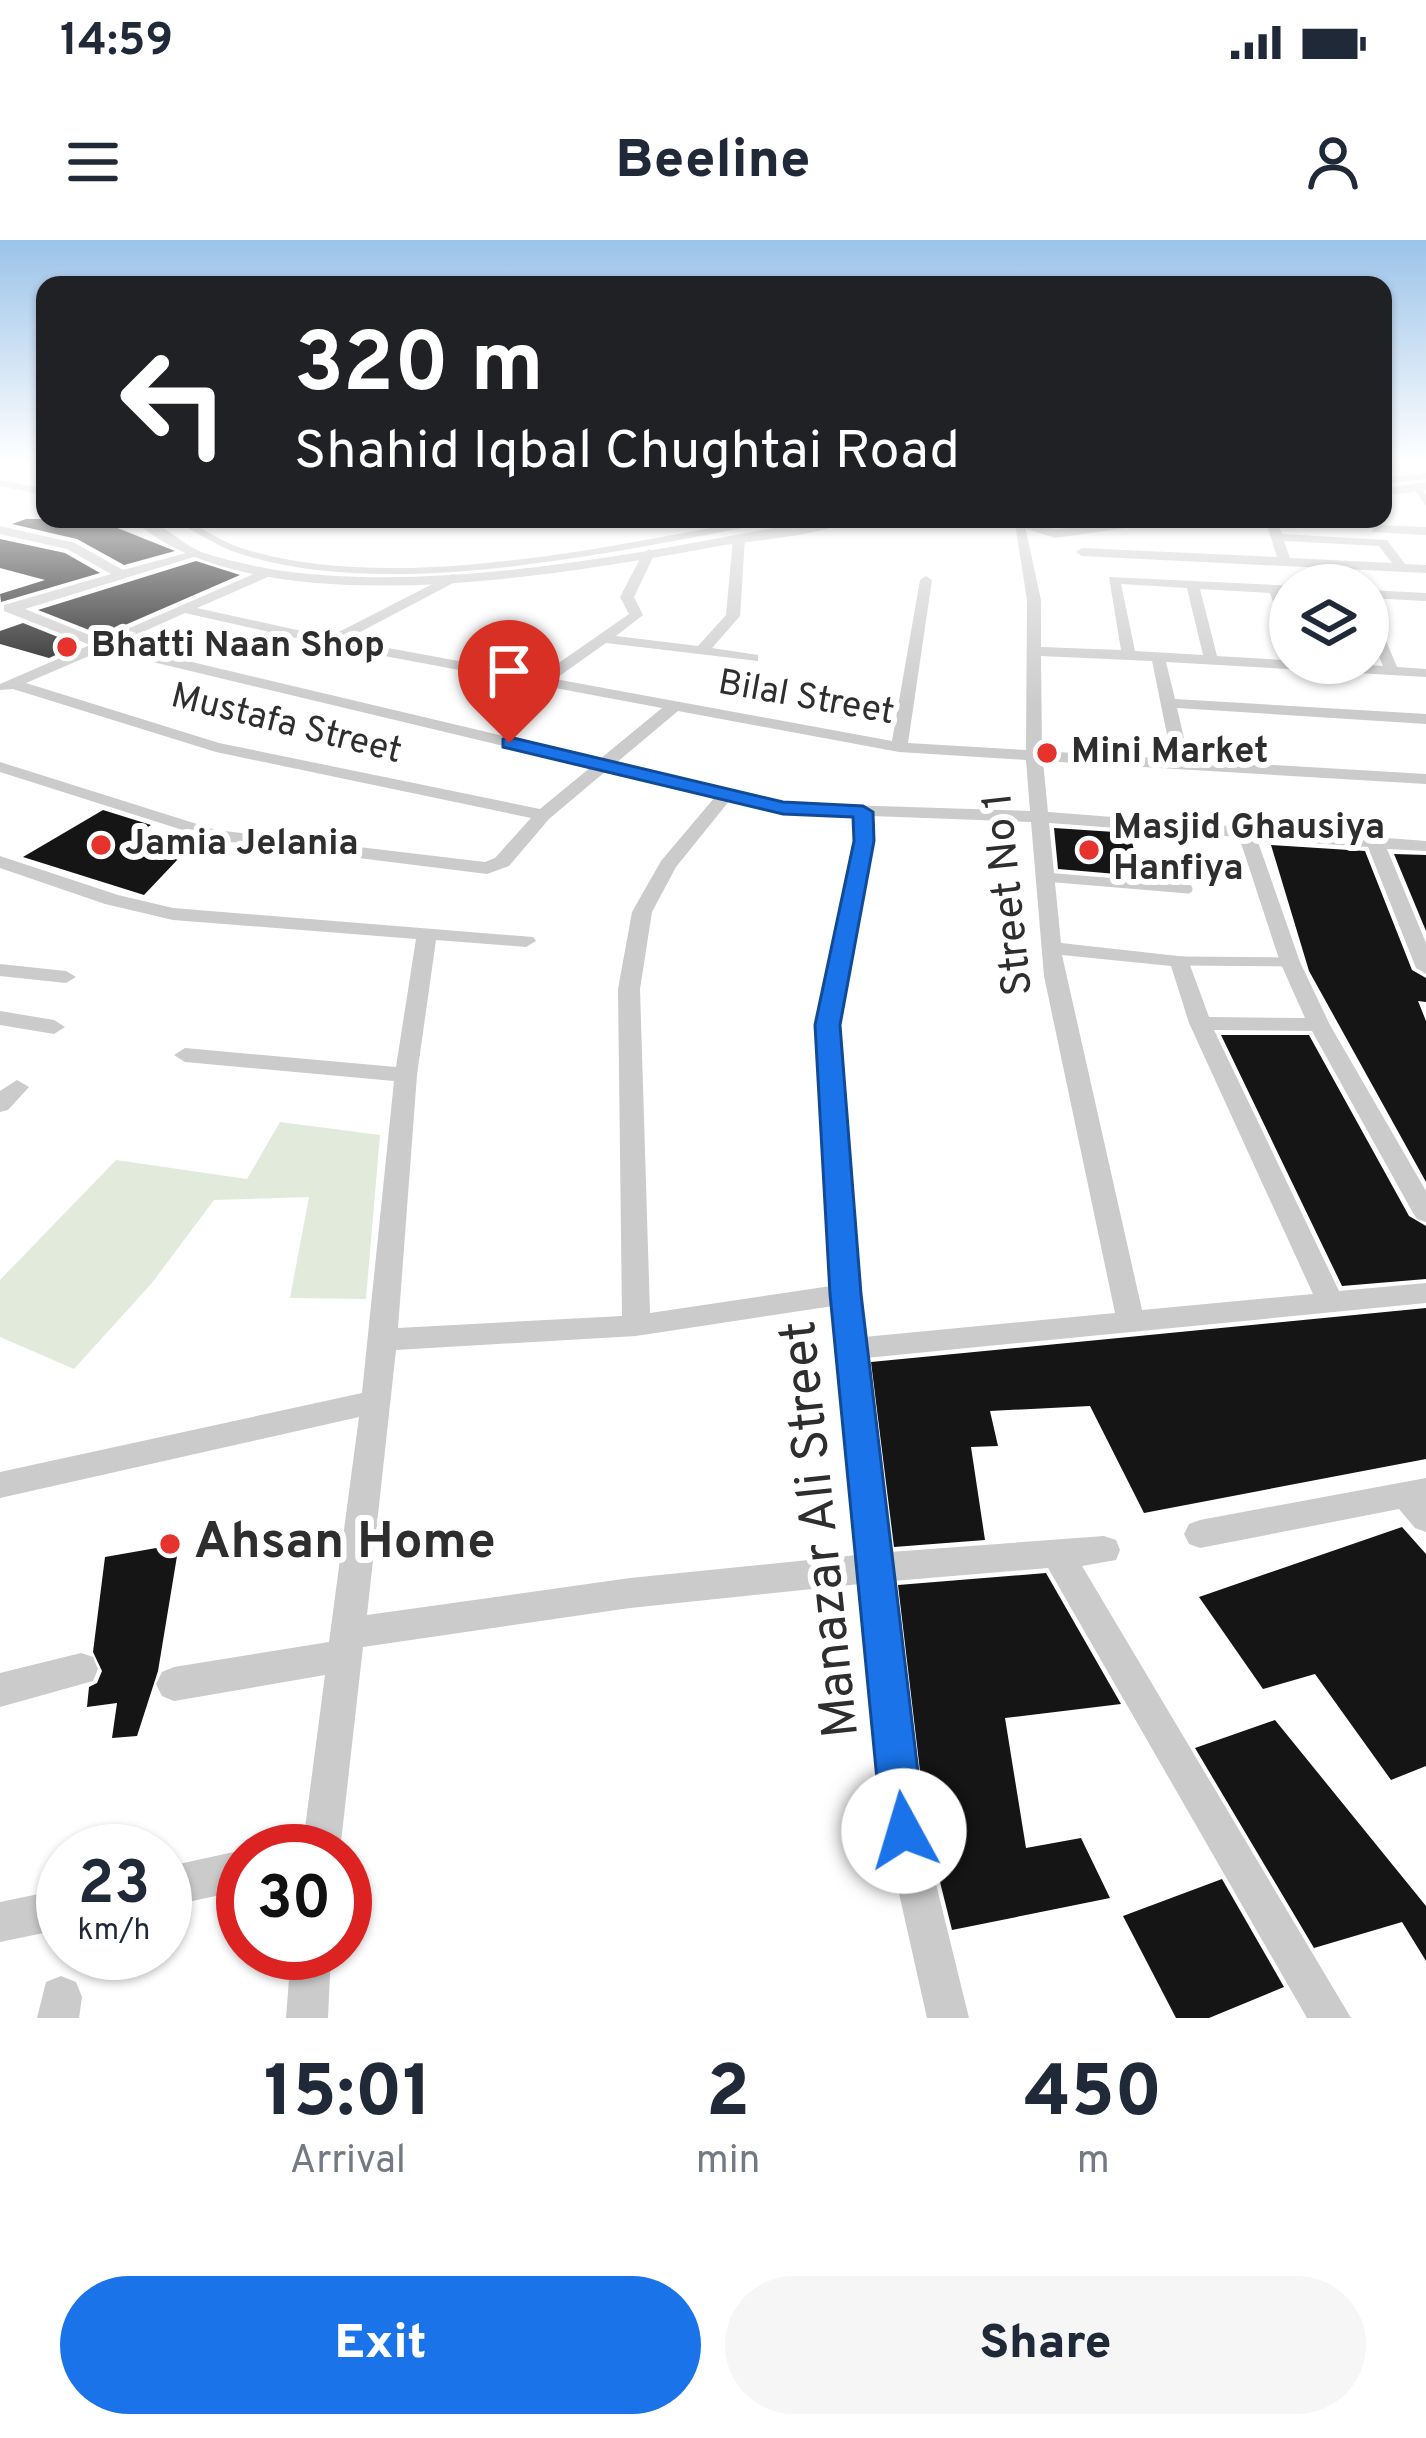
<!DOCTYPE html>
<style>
:root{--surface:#fff;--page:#f6f6f7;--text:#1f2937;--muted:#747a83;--accent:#1a73e8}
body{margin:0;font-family:Overpass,sans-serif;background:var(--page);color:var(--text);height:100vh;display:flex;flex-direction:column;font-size:45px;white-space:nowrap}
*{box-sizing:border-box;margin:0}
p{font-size:39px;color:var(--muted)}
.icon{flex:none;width:66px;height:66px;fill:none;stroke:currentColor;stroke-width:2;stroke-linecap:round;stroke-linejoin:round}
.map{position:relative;height:1778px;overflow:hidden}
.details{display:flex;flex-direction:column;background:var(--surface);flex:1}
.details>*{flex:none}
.banner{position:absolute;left:36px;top:36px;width:1356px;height:252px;border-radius:24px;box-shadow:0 3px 9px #0004;background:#202124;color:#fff;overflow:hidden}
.controls{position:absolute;left:1269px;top:324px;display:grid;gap:24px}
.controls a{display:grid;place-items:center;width:120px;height:120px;border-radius:50%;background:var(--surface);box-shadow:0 3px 9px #0004;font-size:60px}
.speed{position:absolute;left:36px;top:1584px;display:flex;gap:24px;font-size:60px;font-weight:700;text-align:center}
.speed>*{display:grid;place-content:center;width:156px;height:156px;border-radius:50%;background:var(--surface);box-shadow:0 3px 9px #0004;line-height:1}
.speed small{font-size:30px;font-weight:400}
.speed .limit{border:18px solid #d22;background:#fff;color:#111}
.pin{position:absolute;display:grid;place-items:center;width:102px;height:102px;color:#fff;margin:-123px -51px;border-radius:50% 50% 50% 0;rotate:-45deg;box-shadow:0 0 12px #0007}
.pin .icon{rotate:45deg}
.me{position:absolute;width:132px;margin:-66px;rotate:354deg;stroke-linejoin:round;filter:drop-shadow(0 0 9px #0008)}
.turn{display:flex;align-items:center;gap:42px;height:252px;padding:0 60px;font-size:54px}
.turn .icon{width:156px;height:156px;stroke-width:2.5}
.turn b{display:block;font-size:84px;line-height:102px}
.eta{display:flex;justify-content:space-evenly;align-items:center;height:204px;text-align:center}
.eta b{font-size:72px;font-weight:800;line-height:84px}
.primary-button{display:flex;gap:24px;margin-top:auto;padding:24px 60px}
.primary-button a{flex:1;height:138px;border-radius:72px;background:var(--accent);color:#fff;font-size:48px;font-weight:800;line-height:138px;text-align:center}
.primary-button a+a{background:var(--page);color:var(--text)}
.status{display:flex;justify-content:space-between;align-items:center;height:84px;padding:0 60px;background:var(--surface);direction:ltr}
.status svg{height:33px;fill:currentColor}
header{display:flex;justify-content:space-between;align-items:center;height:156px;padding:0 60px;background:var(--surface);font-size:54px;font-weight:800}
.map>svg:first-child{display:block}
.green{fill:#e2ebdb}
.building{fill:#151515}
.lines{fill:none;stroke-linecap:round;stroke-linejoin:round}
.service-far1{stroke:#cbcbcb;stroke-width:6}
.service{stroke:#cbcbcb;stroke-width:9}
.minor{fill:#cbcbcb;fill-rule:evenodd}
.tertiary{fill:#cbcbcb;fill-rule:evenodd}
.route{fill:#1a73e8;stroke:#114b97;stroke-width:3}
.poi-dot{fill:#e6332e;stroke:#fff;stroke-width:4.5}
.labels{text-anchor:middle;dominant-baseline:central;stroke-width:12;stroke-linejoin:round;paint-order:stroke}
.far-poi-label{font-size:36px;font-weight:bold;fill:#2e2e2e;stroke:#fff;text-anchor:start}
.far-street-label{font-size:36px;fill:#2e2e2e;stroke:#fff}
.street-label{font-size:42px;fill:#2e2e2e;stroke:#fff}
.near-street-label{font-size:51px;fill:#2e2e2e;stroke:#fff}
.near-poi-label{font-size:51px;font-weight:bold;fill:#2e2e2e;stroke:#fff;text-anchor:start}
</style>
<div class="status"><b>14:59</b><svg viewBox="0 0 49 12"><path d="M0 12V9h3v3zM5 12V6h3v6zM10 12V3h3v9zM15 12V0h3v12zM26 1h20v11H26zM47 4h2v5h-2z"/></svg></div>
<header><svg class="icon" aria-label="menu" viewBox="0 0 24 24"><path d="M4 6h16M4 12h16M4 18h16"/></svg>Beeline<svg class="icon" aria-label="person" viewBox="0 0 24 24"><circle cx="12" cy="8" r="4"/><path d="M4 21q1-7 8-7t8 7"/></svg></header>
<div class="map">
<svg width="1426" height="1778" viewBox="0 0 1426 1778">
<rect width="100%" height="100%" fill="#fff"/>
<polygon class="green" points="280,882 380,895 366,1059 290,1058 309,957 214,960 152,1043 74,1129 0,1097 0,1040 116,920 247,939"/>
<g class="building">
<polygon points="26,279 95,279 175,311 124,325 77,299 12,284"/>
<polygon points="0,299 65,313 100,333 1,362 0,354 45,340 0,328"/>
<polygon points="196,321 240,335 102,395 38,370"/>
<polygon points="23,383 78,405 49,418 0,404 0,391"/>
<polygon points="103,570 151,585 137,594 180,617 144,655 23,617"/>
<polygon points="1054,588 1130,593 1140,636 1058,629"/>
<polygon points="1271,605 1365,611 1412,730 1426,738 1426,762 1418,761 1426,781 1426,942 1309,731"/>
<polygon points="1394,614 1426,615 1426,691"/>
<polygon points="1221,795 1309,795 1409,976 1426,986 1426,1039 1342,1046"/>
<polygon points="1426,1068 1426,1219 1144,1273 1090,1166 990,1171 998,1206 971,1207 985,1300 894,1307 871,1122"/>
<polygon points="1402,1287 1426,1314 1426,1526 1391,1540 1315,1434 1263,1449 1199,1357"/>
<polygon points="179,1304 158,1431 137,1496 112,1498 117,1463 87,1467 89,1447 97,1443 102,1431 93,1412 105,1317"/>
<polygon points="1046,1333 1121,1464 1005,1478 1026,1608 1081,1598 1110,1658 952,1690 927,1590 898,1345"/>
<polygon points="1275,1480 1426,1666 1426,1721 1402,1682 1314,1708 1195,1508"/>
<polygon points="1222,1639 1284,1747 1209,1778 1176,1778 1123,1676"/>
</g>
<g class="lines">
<g class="service-far1">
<polyline points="1383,241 1426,236"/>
<path d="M178,279C197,289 216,302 235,309C387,362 619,307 775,279"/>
</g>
<g class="service">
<polyline points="1045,637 1188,649"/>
<polyline points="1180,721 1290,722"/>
</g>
<g class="minor">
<polygon points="0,240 45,249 45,255 0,246"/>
<polygon points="1411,245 1419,245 1426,255 1426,266"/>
<path d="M1265,279H1277L1282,294L1387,300L1405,324L1426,325V333L1082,316L1076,312L1082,308L1277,317ZM1284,301L1379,306L1392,323L1290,318Z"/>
<path d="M1015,284L1025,286L1041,360V407L1121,410L1109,337L1275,345L1290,346V354H1283L1290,373V396L1283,392L1270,353L1200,349L1217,416L1383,426L1368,391V370L1375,374L1397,427L1426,429V437L1166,422L1175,459L1426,474V484L1177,468L1189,520L1426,534V544L1043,521L1048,572L1426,601V611L1387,609L1426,703V734L1416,728L1368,607L1257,599L1300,722L1330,785L1426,951V982L1417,979L1413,973L1312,791L1214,790L1339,1051L1426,1043V1063L866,1118L890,1312L1104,1296L1116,1300L1120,1310L1116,1320L1082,1326L1351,1778H1307L1048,1328L893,1341L923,1591L969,1778H927L885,1591L860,1344L630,1368L363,1407L340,1611H302L325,1435L174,1461L162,1456L156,1444L162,1432L174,1427L329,1402L359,1177L0,1258V1232L362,1153L394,841L185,822L174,815L185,808L396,827L416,699L173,680L105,664L0,628V616L118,655L173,668L533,697L536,701L526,707L436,700L417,835L398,1088L622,1076L618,749L632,672L661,621L715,557L606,531L549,579L509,626L487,634L214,600L0,532V522L216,590L485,622L495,618L531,578L216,512L13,449L0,450V444L90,405L4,371V365L111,334L67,309L0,294V286L75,303L123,330L197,310V316L25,369L102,400L265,329L270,330V336L197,368L329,397L452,334L457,335V341L345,400L540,436L629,374L620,357L643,313L649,309L655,313L634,357L643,375L616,396L698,406L726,375L733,298L739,294L745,298L740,376L712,408L758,415V421L606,403L555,439L892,501L920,340L926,336L932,340L908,503L1026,510L1027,360ZM1121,344L1187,348L1203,415L1135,411ZM185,373L331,406L662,468L600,519L116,404ZM103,410L591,527L540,569L219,503L26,443ZM1041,416L1152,421L1172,519L1042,511ZM678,471L899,512L1026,520L1030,571L783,563L616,523ZM730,560L783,573L854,576L855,600L816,785L831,1046L650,1073L640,749L652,672L676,627ZM872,576L1031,582L1044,736L1115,1073L864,1097L838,785L873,600ZM1049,583L1239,597L1280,722L1305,778L1209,777L1187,717L1061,703ZM1062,715L1171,726L1189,783L1313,1054L1142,1070ZM833,1066L857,1315L630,1338L367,1375L396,1110L636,1096Z"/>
<polygon points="1376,285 1426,287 1426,295 1372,292"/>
<polygon points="1368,350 1426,353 1426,361 1368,358"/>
<polygon points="0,724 66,731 76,737 66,743 0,736"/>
<polygon points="0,771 54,780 65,787 54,794 0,785"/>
<polygon points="17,840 29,847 8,870 0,872 0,851"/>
<polygon points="1426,1238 1426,1292 1415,1288 1399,1269 1200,1308 1189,1304 1184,1294 1189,1284 1200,1280"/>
<polygon points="81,1413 93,1417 98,1429 93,1441 0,1467 0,1433"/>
<polygon points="243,1610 243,1650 165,1667 165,1627"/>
<polygon points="63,1649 63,1689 0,1702 0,1662"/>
<polygon points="291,1713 331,1713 328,1778 286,1778"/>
<polygon points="61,1736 76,1742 82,1757 79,1778 37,1778 46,1742"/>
</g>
<g class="tertiary">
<polygon points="1426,242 1426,250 1383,256 1383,248"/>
<path d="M132,279C162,279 178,303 204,313C226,320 253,326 276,330C445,355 654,310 821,279H852C823,296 755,300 719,306C566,334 256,391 132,279Z"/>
<polygon points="996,279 1019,279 1055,289 1188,279 1055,298"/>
</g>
</g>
<linearGradient id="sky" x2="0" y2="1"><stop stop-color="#9bc3e9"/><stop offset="0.47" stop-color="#fff"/><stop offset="1" stop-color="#fff" stop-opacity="0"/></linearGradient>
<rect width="1426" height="468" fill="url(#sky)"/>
<polygon class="route" points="509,497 783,562 863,566 873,572 874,601 840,785 861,1054 925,1591 919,1606 904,1613 888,1606 882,1591 830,1054 815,785 854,601 853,577 783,574 503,507 503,499"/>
<g class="poi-dot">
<circle cx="67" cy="407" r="12"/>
<circle cx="1047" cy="513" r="12"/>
<circle cx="101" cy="605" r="12"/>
<circle cx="1089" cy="610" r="12"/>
<circle cx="170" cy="1304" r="12"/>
</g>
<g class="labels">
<g class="far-poi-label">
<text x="91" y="407">Bhatti Naan Shop</text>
<text x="1071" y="513">Mini Market</text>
<text x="1113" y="589">Masjid Ghausiya<tspan x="1113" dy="41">Hanfiya</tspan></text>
<text x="125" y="605">Jamia Jelania</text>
</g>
<g class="far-street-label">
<text transform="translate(806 459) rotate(10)">Bilal Street</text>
<text transform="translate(286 485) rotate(14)">Mustafa Street</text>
</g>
<g class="street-label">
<text transform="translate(1010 654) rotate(-96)">Street No 1</text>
</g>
<g class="near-street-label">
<text transform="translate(823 1289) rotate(-96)">Manazar Ali Street</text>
</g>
<g class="near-poi-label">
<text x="194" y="1304">Ahsan Home</text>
</g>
</g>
</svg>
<div class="controls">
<a><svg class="icon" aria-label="layers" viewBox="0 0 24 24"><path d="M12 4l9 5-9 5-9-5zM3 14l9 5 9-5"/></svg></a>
</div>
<div class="speed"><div>23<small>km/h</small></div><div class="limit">30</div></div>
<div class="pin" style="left:509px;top:503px;background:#d93025"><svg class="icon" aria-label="arrive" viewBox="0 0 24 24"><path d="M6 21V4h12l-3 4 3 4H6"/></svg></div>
<svg class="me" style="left:904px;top:1591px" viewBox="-20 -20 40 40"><circle r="19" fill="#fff"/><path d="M0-13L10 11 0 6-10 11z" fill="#1a73e8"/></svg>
<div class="banner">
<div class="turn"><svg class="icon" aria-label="left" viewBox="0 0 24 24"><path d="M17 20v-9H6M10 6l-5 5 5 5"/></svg><div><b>320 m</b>Shahid Iqbal Chughtai Road</div></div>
</div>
</div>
<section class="details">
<div class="eta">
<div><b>15:01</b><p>Arrival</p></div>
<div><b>2</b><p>min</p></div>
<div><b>450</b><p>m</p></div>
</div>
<div class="primary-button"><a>Exit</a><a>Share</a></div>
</section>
